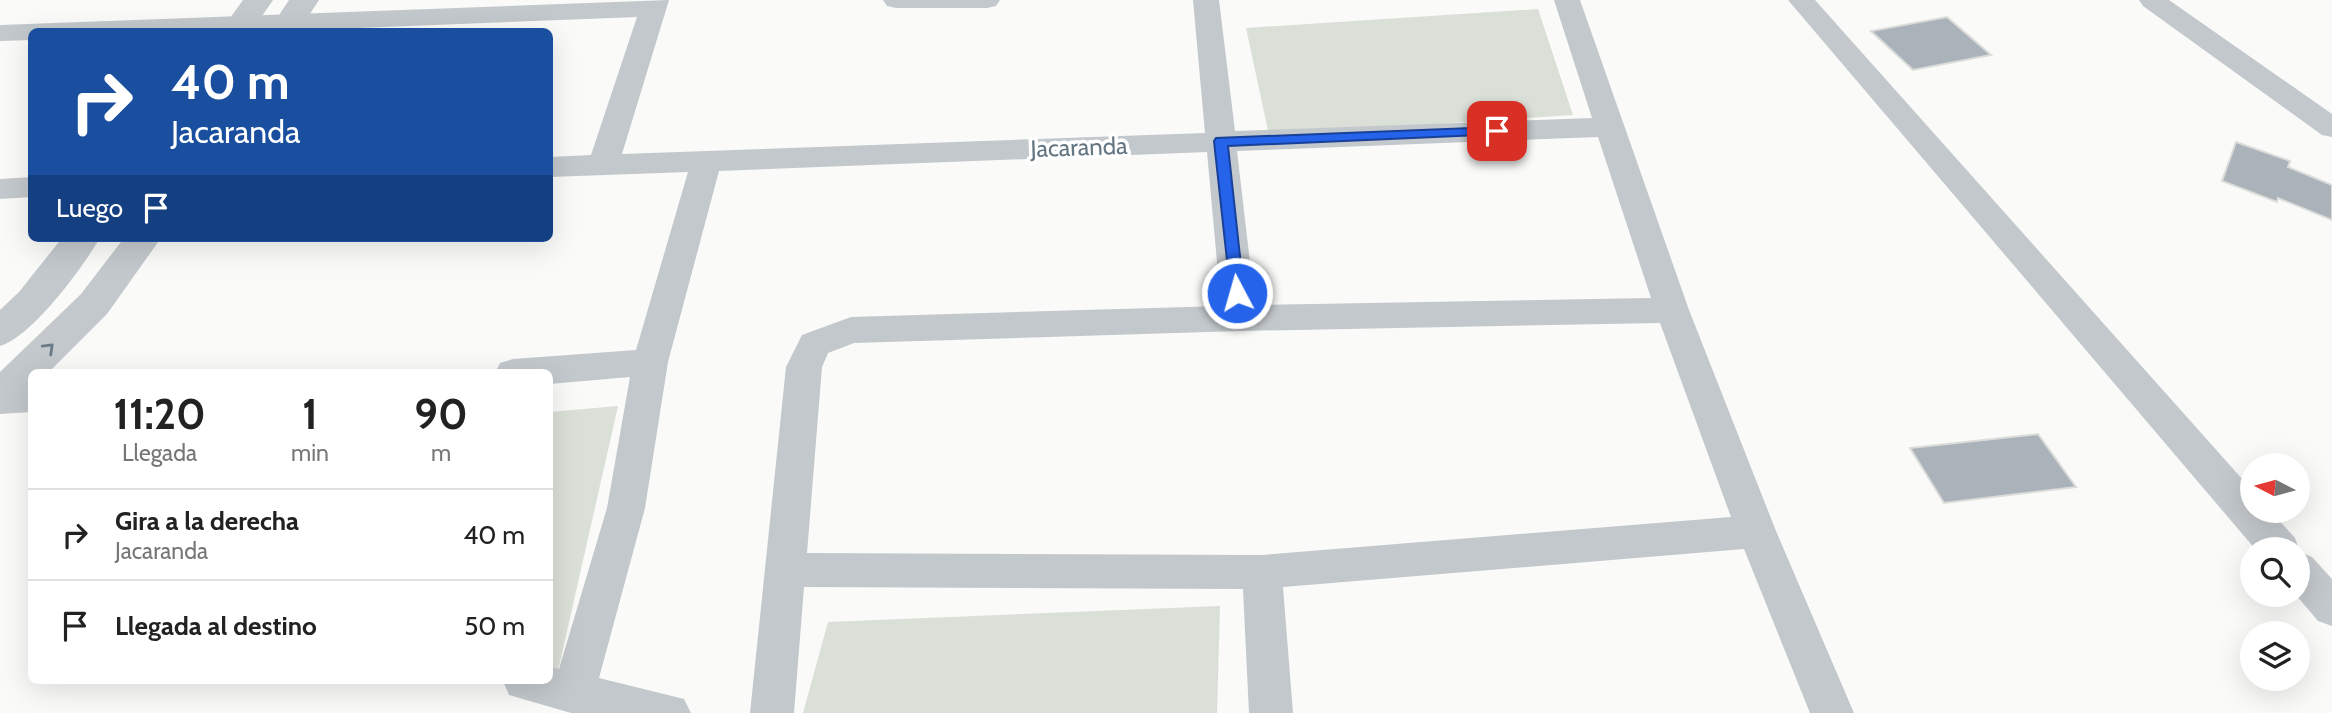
<!DOCTYPE html>
<html lang="es">
<style>
:root{--surface:#fff;--page:#f6f6f6;--text:#222;--muted:#767676;--line:#e0e0e0}
body{margin:0;font-family:Cabin,sans-serif;background:var(--page);color:var(--text);height:100vh;display:flex;flex-direction:column;font-size:26px;white-space:nowrap}
*{box-sizing:border-box;margin:0}
p{font-size:23px;color:var(--muted)}
.icon{flex:none;width:38px;height:38px;fill:none;stroke:currentColor;stroke-width:2;stroke-linecap:round;stroke-linejoin:round}
.map{position:relative;flex:1;overflow:hidden}
.details{position:absolute;left:28px;top:369px;width:525px;height:315px;display:flex;flex-direction:column;background:var(--surface);border-radius:10px;box-shadow:0 7px 28px #0002}
.details>*{flex:none}
.hud{position:absolute;left:28px;top:28px;width:525px;height:214px;border-radius:10px;box-shadow:0 7px 28px #0002;background:#1a4fa0;color:#fff;overflow:hidden}
.needle{width:46px;rotate:276deg}
.tools{position:absolute;left:2240px;top:453px;display:grid;gap:14px}
.tools a{display:grid;place-items:center;width:70px;height:70px;border-radius:50%;background:var(--surface);box-shadow:0 7px 28px #0002;font-size:35px}
.pin{position:absolute;display:grid;place-items:center;width:60px;height:60px;color:#fff;margin:-30px;border-radius:14px;box-shadow:0 4px 10px #0006}
.me{position:absolute;width:77px;margin:-38px;rotate:354deg;stroke-linejoin:round;filter:drop-shadow(0 0 5px #0008)}
.turn{display:flex;align-items:center;gap:24px;height:147px;padding:0 28px;font-size:32px}
.turn .icon{width:91px;height:91px;stroke-width:2.5}
.turn b{display:block;font-size:49px;line-height:60px}
.then{display:flex;align-items:center;height:66px;padding:0 28px;background:#0003;gap:14px;font-size:26px}
.eta{display:flex;justify-content:space-evenly;align-items:center;height:119px;text-align:center}
.eta b{font-size:42px;font-weight:700;line-height:49px}
ul{padding:0;list-style:none}
li{display:flex;align-items:center;gap:21px;height:91px;padding:0 28px;border-top:2px solid var(--line)}
li div{flex:1}
li b{display:block;font-size:26px}
li em{font-style:normal}
.map>svg:first-child{display:block}
.green{fill:#dadfd7}
.building{fill:#aab3b9;stroke:#dcdcda;stroke-width:2}
.lines{fill:none;stroke-linecap:round;stroke-linejoin:round}
.minor{fill:#c3c8cc;fill-rule:evenodd}
.tertiary{fill:#c3c8cc;fill-rule:evenodd}
.oneway{stroke:#6a7a87}
.route{fill:#2563eb;stroke:#184099;stroke-width:2}
.labels{text-anchor:middle;dominant-baseline:central;stroke-width:7;stroke-linejoin:round;paint-order:stroke}
.street-label{font-size:24px;fill:#657683;stroke:#fff}
</style>
<div class="map">
<svg width="2332" height="713" viewBox="0 0 2332 713">
<rect width="100%" height="100%" fill="#fafaf8"/>
<g class="green">
<polygon points="1538,9 1573,115 1269,135 1246,28"/>
<polygon points="618,406 558,671 550,668 550,412"/>
<polygon points="1220,606 1217,713 803,713 828,622"/>
</g>
<g class="building">
<polygon points="1947,17 1991,55 1913,70 1871,31"/>
<polygon points="2236,142 2290,161 2288,167 2332,185 2332,220 2278,198 2277,202 2222,181"/>
<polygon points="2038,434 2076,487 1944,503 1910,448"/>
</g>
<g class="lines">
<g class="minor">
<path d="M669,0L622,154L1205,133L1193,0H1219L1235,131L1592,118L1554,0H1580L1689,310L1776,531L1854,713H1810L1744,549L1283,587L1293,713H1249L1243,589L804,587L794,713H750L786,367L802,335L851,317L1221,306L1207,152L719,171L668,362L645,508L599,678L684,699L691,713H571L509,695L503,681H550V667L559,669L607,508L630,377L550,384V373H495L500,363L513,359L636,350L688,172L550,177V157L591,155L637,17L257,32H32V40L0,41V25ZM1598,137L1651,298L1255,305L1237,151ZM1660,323L1731,517L1262,555L807,553L822,367L828,353L854,343L1239,331Z"/>
<polygon points="883,0 1000,0 996,6 987,8 896,8 887,6"/>
<polygon points="1788,0 1815,0 2252,490 2252,511 2271,511 2295,538 2300,552 2312,557 2332,579 2332,626 2318,621 2296,595 2298,595 2298,550 2256,550"/>
<polygon points="2139,0 2169,0 2332,114 2332,137 2322,135 2143,6"/>
<polygon points="32,177 32,197 0,199 0,179"/>
<polygon points="32,384 32,412 0,414 0,386"/>
</g>
<g class="tertiary">
<polygon points="243,0 273,0 251,32 220,32"/>
<polygon points="289,0 319,0 298,32 268,32"/>
<path d="M62,238H100C82,268 33,336 0,346V310L19,292Z"/>
<polygon points="124,238 161,238 107,314 48,373 32,373 32,389 14,407 0,411 0,372 81,294"/>
</g>
</g>
<defs><path id="oneway-chevron" d="M-2-3.5L2.5 0L-2 3.5" fill="none" stroke-width="1.6" stroke-linecap="round" stroke-linejoin="round" transform="scale(1.75)"/></defs>
<use class="oneway" href="#oneway-chevron" transform="translate(49 348) rotate(-44)"/>
<polygon class="route" points="1497,127 1502,128 1502,134 1228,146 1244,293 1237,298 1231,297 1214,141 1216,138"/>
<g class="labels">
<g class="street-label">
<text transform="translate(1079 147) rotate(-2)">Jacaranda</text>
</g>
</g>
</svg>
<div class="tools">
<a><svg class="needle" viewBox="-14 -14 28 28"><path d="M0-13l5 13h-10z" fill="#e53935"/><path d="M0 13l5-13h-10z" fill="#767676"/></svg></a>
<a><svg class="icon" aria-label="search" viewBox="0 0 24 24"><circle cx="10" cy="10" r="6"/><path d="M15 15l6 6"/></svg></a>
<a><svg class="icon" aria-label="layers" viewBox="0 0 24 24"><path d="M12 4l9 5-9 5-9-5zM3 14l9 5 9-5"/></svg></a>
</div>
<div class="pin" style="left:1497px;top:131px;background:#d93025"><svg class="icon" aria-label="arrive" viewBox="0 0 24 24"><path d="M6 21V4h12l-3 4 3 4H6"/></svg></div>
<svg class="me" style="left:1237px;top:293px" viewBox="-20 -20 40 40"><circle r="17" fill="#2563eb" stroke="#fff" stroke-width="3"/><path d="M0-11L8 9 0 5-8 9z" fill="#fff"/></svg>
<div class="hud">
<div class="turn"><svg class="icon" aria-label="right" viewBox="0 0 24 24"><path d="M7 20v-9h11M14 6l5 5-5 5"/></svg><div><b>40 m</b>Jacaranda</div></div>
<div class="then">Luego<svg class="icon" aria-label="arrive" viewBox="0 0 24 24"><path d="M6 21V4h12l-3 4 3 4H6"/></svg></div>
</div>
<section class="details">
<div class="eta">
<div><b>11:20</b><p>Llegada</p></div>
<div><b>1</b><p>min</p></div>
<div><b>90</b><p>m</p></div>
</div>
<ul>
<li><svg class="icon" aria-label="right" viewBox="0 0 24 24"><path d="M7 20v-9h11M14 6l5 5-5 5"/></svg><div><b>Gira a la derecha</b><p>Jacaranda</p></div><em>40 m</em></li>
<li><svg class="icon" aria-label="arrive" viewBox="0 0 24 24"><path d="M6 21V4h12l-3 4 3 4H6"/></svg><div><b>Llegada al destino</b></div><em>50 m</em></li>
</ul>
</section>
</div>
